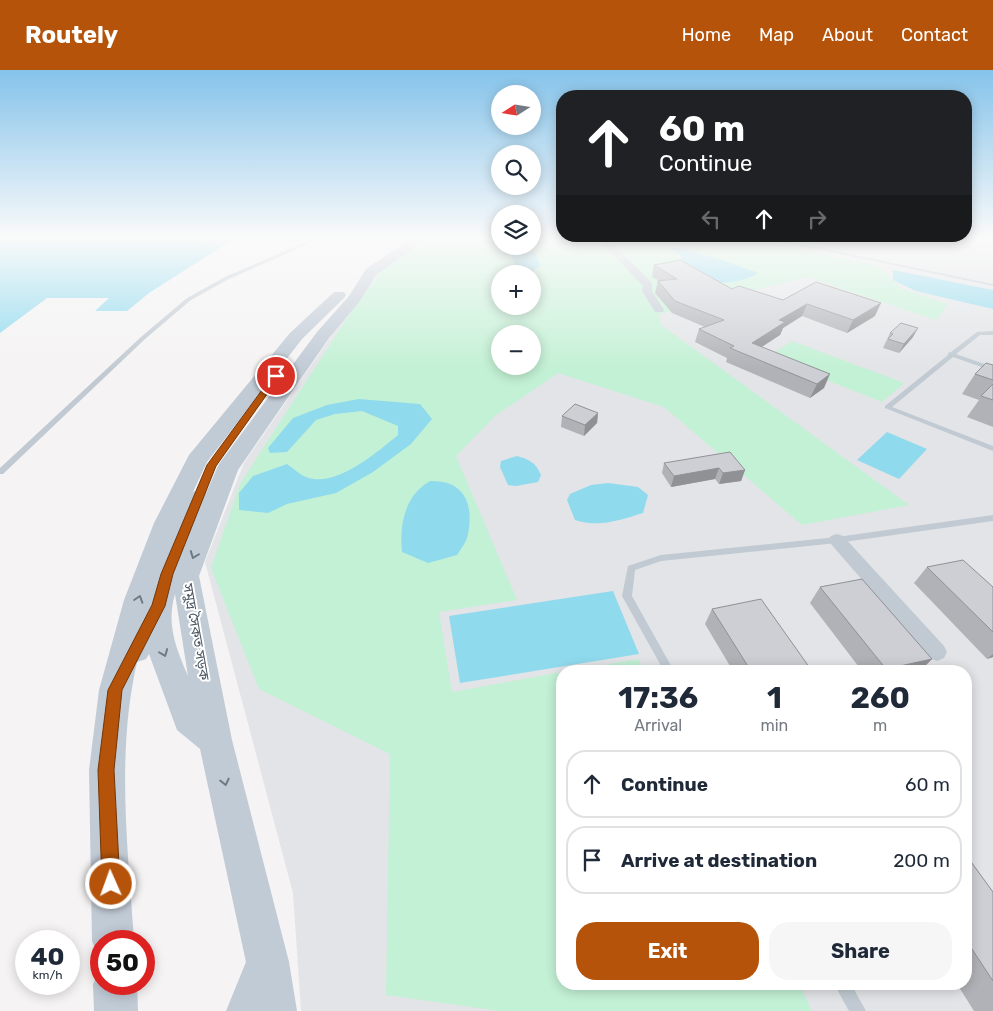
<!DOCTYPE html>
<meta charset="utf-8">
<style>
:root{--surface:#fff;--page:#f6f6f7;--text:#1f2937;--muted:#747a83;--line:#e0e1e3;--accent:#b45309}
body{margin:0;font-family:Rubik,"Noto Sans Bengali",sans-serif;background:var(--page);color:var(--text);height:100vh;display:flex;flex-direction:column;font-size:19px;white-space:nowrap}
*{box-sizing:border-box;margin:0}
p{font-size:16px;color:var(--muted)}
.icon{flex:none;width:28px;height:28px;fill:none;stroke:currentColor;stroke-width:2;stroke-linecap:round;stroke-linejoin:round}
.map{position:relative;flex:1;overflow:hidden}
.panel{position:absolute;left:556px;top:595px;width:416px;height:325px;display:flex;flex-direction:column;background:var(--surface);border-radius:20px;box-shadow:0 2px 12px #0003}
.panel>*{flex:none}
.banner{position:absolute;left:556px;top:20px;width:416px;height:152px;border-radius:20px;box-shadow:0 2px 12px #0003;background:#202124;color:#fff;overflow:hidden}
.needle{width:32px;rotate:258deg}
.controls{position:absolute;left:491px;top:15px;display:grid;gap:10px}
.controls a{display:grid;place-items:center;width:50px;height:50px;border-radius:50%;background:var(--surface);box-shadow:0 2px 12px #0003;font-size:25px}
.speed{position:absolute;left:15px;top:860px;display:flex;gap:10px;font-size:25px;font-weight:700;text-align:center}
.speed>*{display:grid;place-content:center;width:65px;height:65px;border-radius:50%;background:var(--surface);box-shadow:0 2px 12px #0003;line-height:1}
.speed small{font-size:12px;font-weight:400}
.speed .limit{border:8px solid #d22;background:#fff;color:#111}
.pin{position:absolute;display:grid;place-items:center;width:42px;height:42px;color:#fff;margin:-21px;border:2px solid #fff;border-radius:50%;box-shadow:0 1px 5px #0007}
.me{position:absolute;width:55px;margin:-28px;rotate:358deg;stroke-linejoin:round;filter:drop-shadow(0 0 4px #0008)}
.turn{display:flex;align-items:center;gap:18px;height:105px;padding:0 20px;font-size:22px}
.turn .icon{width:65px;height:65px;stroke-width:2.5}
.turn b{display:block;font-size:35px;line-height:42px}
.lanes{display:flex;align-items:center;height:48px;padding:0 20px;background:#0003;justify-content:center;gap:25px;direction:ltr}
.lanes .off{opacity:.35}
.eta{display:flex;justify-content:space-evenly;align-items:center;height:85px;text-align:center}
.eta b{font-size:30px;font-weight:700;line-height:35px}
.primary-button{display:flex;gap:10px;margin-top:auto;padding:10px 20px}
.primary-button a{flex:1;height:58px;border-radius:20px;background:var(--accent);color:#fff;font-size:20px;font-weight:700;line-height:58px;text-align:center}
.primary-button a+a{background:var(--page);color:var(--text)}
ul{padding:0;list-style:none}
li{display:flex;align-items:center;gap:15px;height:68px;margin:0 10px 8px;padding:0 10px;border:2px solid var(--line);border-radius:20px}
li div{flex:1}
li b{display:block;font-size:19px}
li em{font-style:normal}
header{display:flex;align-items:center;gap:30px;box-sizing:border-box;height:70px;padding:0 25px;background:var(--accent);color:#fff}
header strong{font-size:24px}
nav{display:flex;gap:28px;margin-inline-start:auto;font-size:18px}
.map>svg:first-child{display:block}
.airport{fill:#e2e4e7;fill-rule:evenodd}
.green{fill:#c3f1d5;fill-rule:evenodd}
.water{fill:#90daee}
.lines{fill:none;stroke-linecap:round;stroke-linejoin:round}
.path{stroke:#7ad0a6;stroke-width:2;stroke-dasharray:2 1;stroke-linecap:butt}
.lane{fill:#c1cad2;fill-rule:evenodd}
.street{fill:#c1cad2;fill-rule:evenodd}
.secondary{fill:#c1cbd6;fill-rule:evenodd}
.wall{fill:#b0b2b7}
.shaded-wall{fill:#909195}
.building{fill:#cdcfd5;stroke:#909195}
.oneway{stroke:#6e7984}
.route{fill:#b45309;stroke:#753606}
.labels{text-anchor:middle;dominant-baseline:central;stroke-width:4;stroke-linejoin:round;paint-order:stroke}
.street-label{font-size:14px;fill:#4a5661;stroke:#fff}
</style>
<header>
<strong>Routely</strong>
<nav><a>Home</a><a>Map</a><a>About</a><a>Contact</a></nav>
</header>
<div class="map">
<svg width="993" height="941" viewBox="0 0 993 941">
<rect width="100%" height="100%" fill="#f5f3f3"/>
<path class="airport" d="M430,167H500V176H532L533,167H993V941H301L293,823L205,492L244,393L377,199ZM500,204H532V236H500ZM500,264H532V296H500ZM562,601H966V914H562Z"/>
<g class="green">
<path d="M431,167H500V176H532L533,167H744L878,196L902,219L948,234L936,250L807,207L659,244L661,255L909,435L802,455L664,337L558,303L495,346L456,386L517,530L439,542L452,622L562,602V914H799L812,941H500L386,925L390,684L259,619L211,498L240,414L351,242L382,201ZM500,204H532V236H500ZM500,264H532V296H500Z"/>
<polygon points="792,271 904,313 882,332 768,287"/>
<polygon points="638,589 645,601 569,601"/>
</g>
<g class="water">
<polygon points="0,167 237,167 149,223 127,241 95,241 109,228 47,228 0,263"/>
<polygon points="506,177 514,177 534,182 541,195 528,204 505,204 504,201 515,194 511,186 504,180"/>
<path d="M674,177L716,188L758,203C748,210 725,215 712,211C700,206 689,197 677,191L682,187L672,179Z"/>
<polygon points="893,200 993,220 993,239 916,221 893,210"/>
<path d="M359,329L420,334L432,349L411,374L373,402L336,423L287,434L268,443L239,440V423L253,406L287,394C293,398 300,405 306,407C335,419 377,382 398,365V356L362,341L335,344L316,350L287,382L270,383L268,378L293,348L327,335Z"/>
<polygon points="887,362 927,379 899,409 857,390"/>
<path d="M517,386C530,390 535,392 541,405L538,412L516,416L508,415L500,397L501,391Z"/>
<path d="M430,411C464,410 474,433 468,464C467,471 461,479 457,485L428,493L402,482C399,455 405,425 430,411Z"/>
<path d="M608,413L638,417L648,425L643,443C620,450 599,458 575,450L567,430L570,424L591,415Z"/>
<polygon points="613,521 639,584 460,613 449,546"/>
</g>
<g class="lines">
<polyline class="path" points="202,174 209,177"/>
<g class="lane">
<path d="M268,167L293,170L306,168L308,169C296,175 280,173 268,167Z"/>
<polygon points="317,167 324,167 229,209 191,230 145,269 3,404 0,404 0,398 141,267 187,228 225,207"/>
<polygon points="758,167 769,167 993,214 993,216"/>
<polygon points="993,261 993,265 980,265 956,284 993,297 993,301 953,287 892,337 993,376 993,381 885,338 885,336 948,285 948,283 951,282 977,262"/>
<polygon points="993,445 993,451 837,473 661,491 635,500 632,526 674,601 664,601 622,526 628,496 661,485 837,467"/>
<polygon points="834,914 851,914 866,941 849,941"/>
</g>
<g class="street">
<polygon points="597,167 606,167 652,213 652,221 664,240 663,242 655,242 642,221 643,216"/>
<polygon points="837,464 843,466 944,576 947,582 944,588 937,591 930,588 831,474 828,470 831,466"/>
</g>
<g class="secondary">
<path d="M414,167H429L376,205L360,231L329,268L238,400L199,506L232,670L289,892L297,941H226L246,892L200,679L177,660L149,584L146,589L137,592C116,684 128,778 134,871H101V887L98,886L92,871L89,700L99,620L124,530L154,453L189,385L290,263L334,222H344L346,225L344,228L302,269L207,392L193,422L198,420L206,423L219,394L317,262L349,226L366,199ZM175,524L188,606C176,578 166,555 175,524Z"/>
<polygon points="101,898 101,914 137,914 138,941 94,941 93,914"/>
</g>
</g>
<g class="wall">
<polygon points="654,195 732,219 783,230 816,212 875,246 847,263 802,246 783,258 780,265 762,277 824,318 810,328 726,292 727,288 695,272 699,259 705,257 672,243 655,223 658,210 652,207"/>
<polygon points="890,263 913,267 899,283 883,278"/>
<polygon points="993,295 993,357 967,347 979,330 962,324 975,304"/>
<polygon points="598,343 597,353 584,366 561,357 562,346"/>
<polygon points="664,393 745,400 741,411 719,414 715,409 671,417 662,403"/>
<polygon points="927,497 993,517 993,587 987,589 914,513"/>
<polygon points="820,517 932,589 920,601 862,601 810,533"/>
<polygon points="712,539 812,601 733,601 705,554"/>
<polygon points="966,785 993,822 993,941 974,941 957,914 966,914"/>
</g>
<g class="shaded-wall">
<polygon points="881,233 875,246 847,263 853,250"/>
<polygon points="807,234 802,246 783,258 780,265 747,286 752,273 779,250"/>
<polygon points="918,258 913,267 899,283 904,274"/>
<polygon points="830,304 824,318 810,328 817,314"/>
<polygon points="598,343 597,353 584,366 585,355"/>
<polygon points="719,398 715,409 671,417 674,406"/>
<polygon points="745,400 741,411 719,414 723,403"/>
<polygon points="993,584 993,587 987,589"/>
<polygon points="932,589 920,601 884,601 886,599"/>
</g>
<g class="building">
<polygon points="680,190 732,219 739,216 783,230 816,212 881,233 853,250 807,234 779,250 785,252 752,273 830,304 817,314 730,278 734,276 699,259 724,250 675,231 658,211 677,209 654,195"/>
<polygon points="901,253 918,258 904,274 888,269 893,264 890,263"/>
<polygon points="986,293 993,295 993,310 975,304"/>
<polygon points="993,314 993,330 981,326"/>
<polygon points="575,334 598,343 585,355 562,346"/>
<polygon points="730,382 745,400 723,403 719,398 674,406 664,393"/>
<polygon points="963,490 993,517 993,562 927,497"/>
<polygon points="862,509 932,589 886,599 820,517"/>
<polygon points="761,529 812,601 751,601 712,539"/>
<polygon points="966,785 993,822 993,911 966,870"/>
</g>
<defs><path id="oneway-chevron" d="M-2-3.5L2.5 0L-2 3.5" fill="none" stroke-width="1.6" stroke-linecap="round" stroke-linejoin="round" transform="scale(1.25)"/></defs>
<g class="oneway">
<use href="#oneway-chevron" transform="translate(194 485) rotate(111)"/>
<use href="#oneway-chevron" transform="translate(139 529) rotate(-72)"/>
<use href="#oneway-chevron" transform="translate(164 583) rotate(69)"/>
<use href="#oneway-chevron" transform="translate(225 712) rotate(77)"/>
</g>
<linearGradient id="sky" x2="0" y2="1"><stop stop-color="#85c3ea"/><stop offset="0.56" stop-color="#fafafa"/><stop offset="1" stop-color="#fafafa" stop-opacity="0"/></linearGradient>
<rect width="993" height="299" fill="url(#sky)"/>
<polygon class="route" points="273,305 280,306 216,396 173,504 165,536 122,620 114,700 120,814 117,820 111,823 104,820 102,814 98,700 108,620 152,535 161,504 207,395"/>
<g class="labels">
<g class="street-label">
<text transform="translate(196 562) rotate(80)">সমুদ্র সৈকত সড়ক</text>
</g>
</g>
</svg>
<div class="controls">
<a><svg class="needle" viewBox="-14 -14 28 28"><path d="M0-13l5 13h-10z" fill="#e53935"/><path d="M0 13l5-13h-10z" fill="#747a83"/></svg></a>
<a><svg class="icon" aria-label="search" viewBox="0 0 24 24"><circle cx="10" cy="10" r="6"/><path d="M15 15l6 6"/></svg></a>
<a><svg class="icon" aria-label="layers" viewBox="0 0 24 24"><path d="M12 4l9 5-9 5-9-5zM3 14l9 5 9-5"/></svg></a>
<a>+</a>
<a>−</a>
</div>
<div class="speed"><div>40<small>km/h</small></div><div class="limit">50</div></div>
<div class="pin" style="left:276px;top:306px;background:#d93025"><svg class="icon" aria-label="arrive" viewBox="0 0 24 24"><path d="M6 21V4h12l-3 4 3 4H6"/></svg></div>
<svg class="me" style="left:111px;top:814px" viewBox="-20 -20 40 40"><circle r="17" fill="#b45309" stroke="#fff" stroke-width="3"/><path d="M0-11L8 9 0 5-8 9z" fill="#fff"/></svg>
<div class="banner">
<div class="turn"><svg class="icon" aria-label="ahead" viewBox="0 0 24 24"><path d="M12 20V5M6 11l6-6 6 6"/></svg><div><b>60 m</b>Continue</div></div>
<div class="lanes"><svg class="icon off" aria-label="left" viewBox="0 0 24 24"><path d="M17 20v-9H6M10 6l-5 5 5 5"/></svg><svg class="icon" aria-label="ahead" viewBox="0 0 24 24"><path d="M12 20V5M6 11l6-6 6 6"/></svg><svg class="icon off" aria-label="right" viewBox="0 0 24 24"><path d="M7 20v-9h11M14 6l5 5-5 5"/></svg></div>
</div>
<section class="panel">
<div class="eta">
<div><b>17:36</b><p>Arrival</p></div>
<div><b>1</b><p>min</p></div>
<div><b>260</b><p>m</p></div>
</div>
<ul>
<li><svg class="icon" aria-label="ahead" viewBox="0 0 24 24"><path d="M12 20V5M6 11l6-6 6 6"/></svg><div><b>Continue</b></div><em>60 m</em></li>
<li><svg class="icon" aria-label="arrive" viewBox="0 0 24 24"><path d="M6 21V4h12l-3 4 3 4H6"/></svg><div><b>Arrive at destination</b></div><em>200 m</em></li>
</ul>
<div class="primary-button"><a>Exit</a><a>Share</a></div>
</section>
</div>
